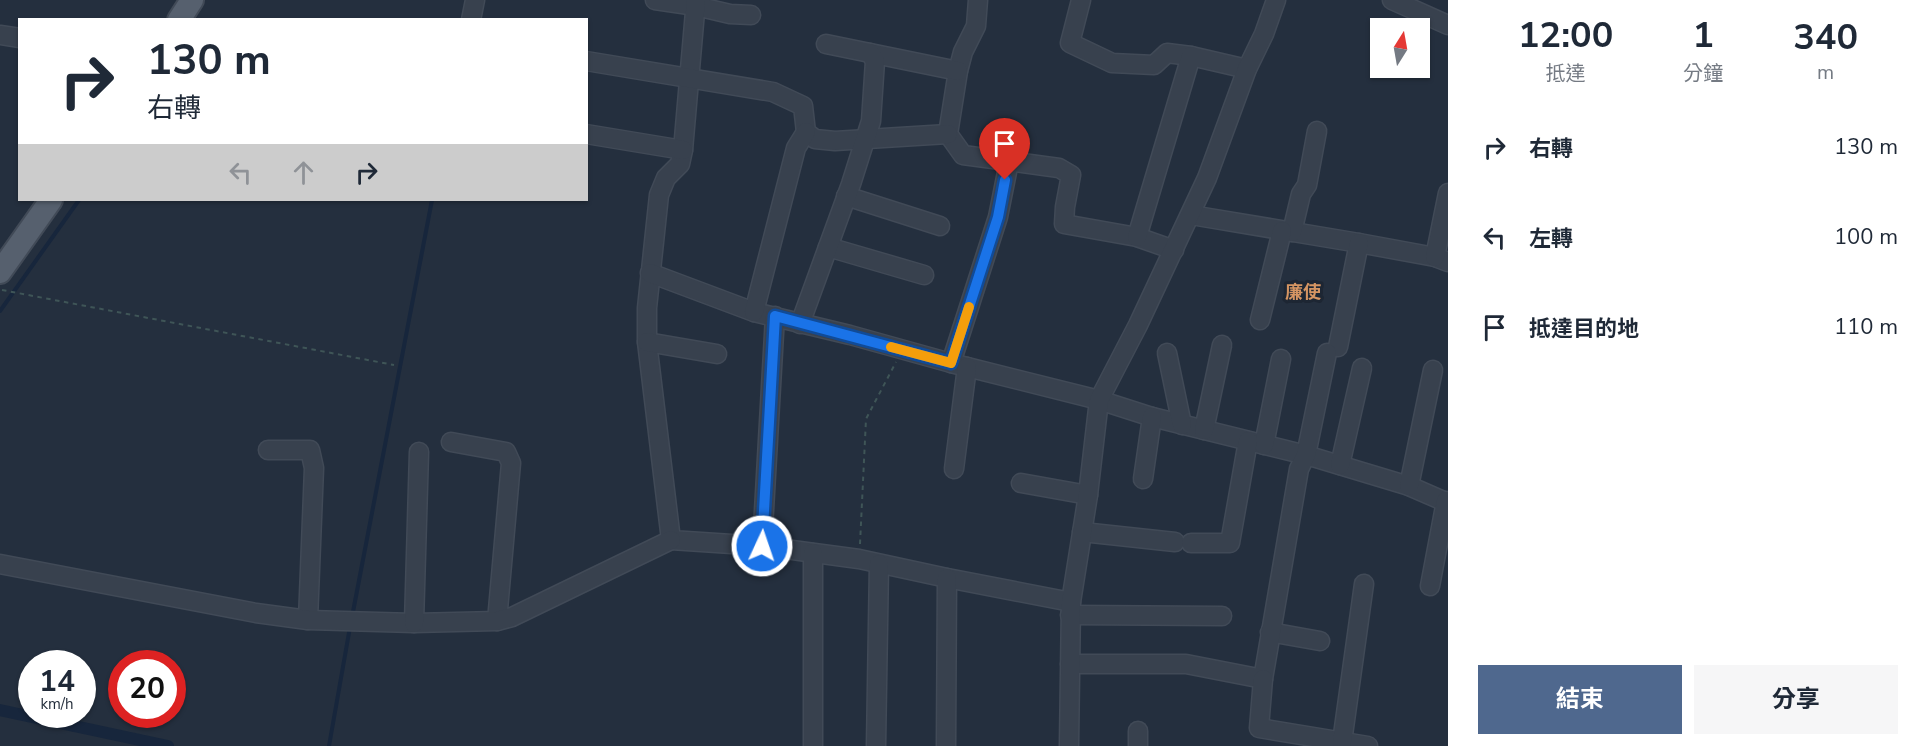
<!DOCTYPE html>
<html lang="zh-TW">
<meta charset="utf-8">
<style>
:root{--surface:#fff;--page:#f6f6f7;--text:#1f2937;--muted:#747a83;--accent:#4f688e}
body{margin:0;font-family:"Nunito Sans","Noto Sans TC",sans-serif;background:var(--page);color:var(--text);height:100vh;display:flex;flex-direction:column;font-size:22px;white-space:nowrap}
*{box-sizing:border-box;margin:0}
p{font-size:20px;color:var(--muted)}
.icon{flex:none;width:33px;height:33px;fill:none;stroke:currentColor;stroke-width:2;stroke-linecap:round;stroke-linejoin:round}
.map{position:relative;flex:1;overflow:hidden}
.side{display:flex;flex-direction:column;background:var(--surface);width:480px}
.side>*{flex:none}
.banner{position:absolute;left:18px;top:18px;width:570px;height:183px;border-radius:0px;box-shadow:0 2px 4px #0004;background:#fff;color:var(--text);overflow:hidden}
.needle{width:39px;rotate:11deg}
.tools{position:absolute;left:1370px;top:18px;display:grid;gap:12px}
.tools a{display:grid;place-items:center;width:60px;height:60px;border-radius:0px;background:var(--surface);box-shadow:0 2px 4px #0004;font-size:30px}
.speed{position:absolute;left:18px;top:650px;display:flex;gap:12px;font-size:30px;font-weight:700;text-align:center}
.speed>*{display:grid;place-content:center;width:78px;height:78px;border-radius:50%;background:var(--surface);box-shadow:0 2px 4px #0004;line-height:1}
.speed small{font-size:15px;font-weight:400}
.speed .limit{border:9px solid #d22;background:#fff;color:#111}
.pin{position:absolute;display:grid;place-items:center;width:51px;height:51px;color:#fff;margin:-62px -26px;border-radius:50% 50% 50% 0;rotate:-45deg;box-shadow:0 0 6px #0007}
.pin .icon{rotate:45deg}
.me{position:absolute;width:66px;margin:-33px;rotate:3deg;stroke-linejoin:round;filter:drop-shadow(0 0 4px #0008)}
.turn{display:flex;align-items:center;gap:21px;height:126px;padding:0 30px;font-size:27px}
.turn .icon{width:78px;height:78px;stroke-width:2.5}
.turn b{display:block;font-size:42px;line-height:51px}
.lanes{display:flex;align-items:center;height:57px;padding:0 30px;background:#0003;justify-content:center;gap:30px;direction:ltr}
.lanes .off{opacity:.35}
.eta{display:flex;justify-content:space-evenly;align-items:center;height:102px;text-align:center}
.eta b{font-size:36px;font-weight:700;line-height:42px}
.action{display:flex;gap:12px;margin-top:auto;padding:12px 30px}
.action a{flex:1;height:69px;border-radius:0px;background:var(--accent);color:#fff;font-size:24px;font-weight:700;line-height:69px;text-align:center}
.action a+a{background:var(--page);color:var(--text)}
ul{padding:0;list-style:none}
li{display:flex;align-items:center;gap:18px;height:90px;padding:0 30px}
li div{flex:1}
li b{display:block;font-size:22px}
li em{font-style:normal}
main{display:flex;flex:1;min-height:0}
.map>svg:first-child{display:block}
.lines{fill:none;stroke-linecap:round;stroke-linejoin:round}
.stream{stroke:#17263c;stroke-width:4}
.canal{stroke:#17263c;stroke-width:12}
.minor-casing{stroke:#414a57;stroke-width:21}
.major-casing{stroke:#414a57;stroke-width:26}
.path{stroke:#3f5557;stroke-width:2;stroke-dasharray:4.5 4.5;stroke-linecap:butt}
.minor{stroke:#38414e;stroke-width:18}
.major{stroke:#56606e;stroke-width:22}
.route-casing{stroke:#114b97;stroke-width:15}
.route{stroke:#1a73e8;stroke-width:10}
.slow{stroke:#f59e0b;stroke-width:10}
.labels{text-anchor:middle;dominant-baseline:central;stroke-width:6;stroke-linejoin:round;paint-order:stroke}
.quarter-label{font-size:18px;font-weight:bold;fill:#d59563;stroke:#1d2633}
</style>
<main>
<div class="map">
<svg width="1448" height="746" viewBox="0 0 1448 746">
<rect width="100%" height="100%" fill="#242f3e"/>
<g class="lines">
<g class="stream">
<polyline points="0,311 79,200"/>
<polyline points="352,617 432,200"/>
<polyline points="329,746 350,627"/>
</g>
<polyline class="canal" points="0,710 168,746"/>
<g class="minor-casing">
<g id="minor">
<polyline points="655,0 696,6 730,14 751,15"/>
<polyline points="696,0 683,150 680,164 666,178 659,195 647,308 647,342 671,540 762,546 859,559 947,578 1071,602"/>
<polyline points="978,0 976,26 963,52 958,71 948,134 963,155 1059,168 1071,175 1065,207 1064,224 1137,237 1174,250"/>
<polyline points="1081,0 1070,43 1112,63 1154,65 1167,53 1191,56"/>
<polyline points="1392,0 1448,25"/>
<polyline points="471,20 475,0"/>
<polyline points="0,35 20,38"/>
<polyline points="870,53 958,71"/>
<polyline points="586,61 773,92 803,106 806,132 815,139 835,141 948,134"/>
<polyline points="586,134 683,150"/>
<polyline points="846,196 940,226"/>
<polyline points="1191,215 1359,243 1435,257 1448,262"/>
<polyline points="1292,232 1301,194 1307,185 1317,131"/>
<polyline points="1137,237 1191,56 1247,69"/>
<polyline points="828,247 924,275"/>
<polyline points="1435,257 1448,193"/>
<polyline points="650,273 754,312 850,335 951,363 1099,400 1152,417 1306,455 1409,486 1448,503"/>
<polyline points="754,312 796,148 806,132"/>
<polyline points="1260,320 1282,231"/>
<polyline points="800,324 851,184 871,121 875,61 870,53 826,44"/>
<polyline points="647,342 717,354"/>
<polyline points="1338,347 1359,243"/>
<polyline points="1167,353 1182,425"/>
<polyline points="951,363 998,217 1009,162"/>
<polyline points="1204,430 1222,345"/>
<polyline points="451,442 506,452 511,463 497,621"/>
<polyline points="1264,445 1281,359"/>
<polyline points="268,450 310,450 314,468 308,620"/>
<polyline points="1340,465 1362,368"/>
<polyline points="954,469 967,367"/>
<polyline points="1143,479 1152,417"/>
<polyline points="1021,483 1088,495"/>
<polyline points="1409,486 1433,370"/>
<polyline points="1082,532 1175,542"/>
<polyline points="1191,543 1230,543 1248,441"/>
<polyline points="762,546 775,316"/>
<polyline points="813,553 813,746"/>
<polyline points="0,564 256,613 308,620 414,623 497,621 512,617 671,540"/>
<polyline points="1430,586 1446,501"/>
<polyline points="1070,615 1222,616"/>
<polyline points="414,623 419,452"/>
<polyline points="1270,632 1320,641"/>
<polyline points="1070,664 1186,664 1263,679 1299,469 1306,455 1327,353"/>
<polyline points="1263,679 1259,728 1368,746"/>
<polyline points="1138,731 1138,746"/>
<polyline points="1342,742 1364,584"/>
<polyline points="876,746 879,564"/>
<polyline points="946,746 947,578"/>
<polyline points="1069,746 1071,602 1088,495 1099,400 1138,325 1207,178 1247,69 1264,34 1276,0"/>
</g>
</g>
<g class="major-casing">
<g id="major">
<polyline points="179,20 192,0"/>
<polyline points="0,272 51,200"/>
</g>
</g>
<g class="path">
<polyline points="2,290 394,365"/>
<polyline points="860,544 866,419 896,362"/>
</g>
<use href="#minor" class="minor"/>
<use href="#major" class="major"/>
</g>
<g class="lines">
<g class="route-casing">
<polyline id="route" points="762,546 775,316 951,363 998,217 1005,180"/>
</g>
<use href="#route" class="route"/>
<polyline class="slow" points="891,347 951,363 969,307"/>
</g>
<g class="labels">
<g class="quarter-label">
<text x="1303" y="292">廉使</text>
</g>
</g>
</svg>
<div class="tools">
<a><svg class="needle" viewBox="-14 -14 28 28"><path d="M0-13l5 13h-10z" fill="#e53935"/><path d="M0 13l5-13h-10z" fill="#747a83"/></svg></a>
</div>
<div class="speed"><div>14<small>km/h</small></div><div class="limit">20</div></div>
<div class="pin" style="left:1005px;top:180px;background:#d93025"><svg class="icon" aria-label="arrive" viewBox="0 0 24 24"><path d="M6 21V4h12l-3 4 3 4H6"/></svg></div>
<svg class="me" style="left:762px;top:546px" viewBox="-20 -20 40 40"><circle r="17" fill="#1a73e8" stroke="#fff" stroke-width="3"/><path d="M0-11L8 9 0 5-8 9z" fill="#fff"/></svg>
<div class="banner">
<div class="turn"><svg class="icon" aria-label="right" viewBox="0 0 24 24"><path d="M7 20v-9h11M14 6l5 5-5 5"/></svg><div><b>130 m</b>右轉</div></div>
<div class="lanes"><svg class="icon off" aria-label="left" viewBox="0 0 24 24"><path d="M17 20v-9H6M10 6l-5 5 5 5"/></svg><svg class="icon off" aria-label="ahead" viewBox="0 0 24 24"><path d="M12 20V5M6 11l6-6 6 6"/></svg><svg class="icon" aria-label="right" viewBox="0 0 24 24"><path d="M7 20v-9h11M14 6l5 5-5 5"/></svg></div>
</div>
</div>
<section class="side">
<div class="eta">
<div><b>12:00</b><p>抵達</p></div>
<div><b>1</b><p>分鐘</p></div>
<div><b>340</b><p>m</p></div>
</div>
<ul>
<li><svg class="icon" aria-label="right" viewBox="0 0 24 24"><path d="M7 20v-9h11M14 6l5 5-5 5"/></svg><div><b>右轉</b></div><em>130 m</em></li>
<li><svg class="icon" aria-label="left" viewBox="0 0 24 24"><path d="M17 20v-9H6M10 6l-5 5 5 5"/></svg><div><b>左轉</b></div><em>100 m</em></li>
<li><svg class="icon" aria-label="arrive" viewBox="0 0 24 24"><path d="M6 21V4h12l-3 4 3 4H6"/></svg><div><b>抵達目的地</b></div><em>110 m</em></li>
</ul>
<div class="action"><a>結束</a><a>分享</a></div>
</section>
</main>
